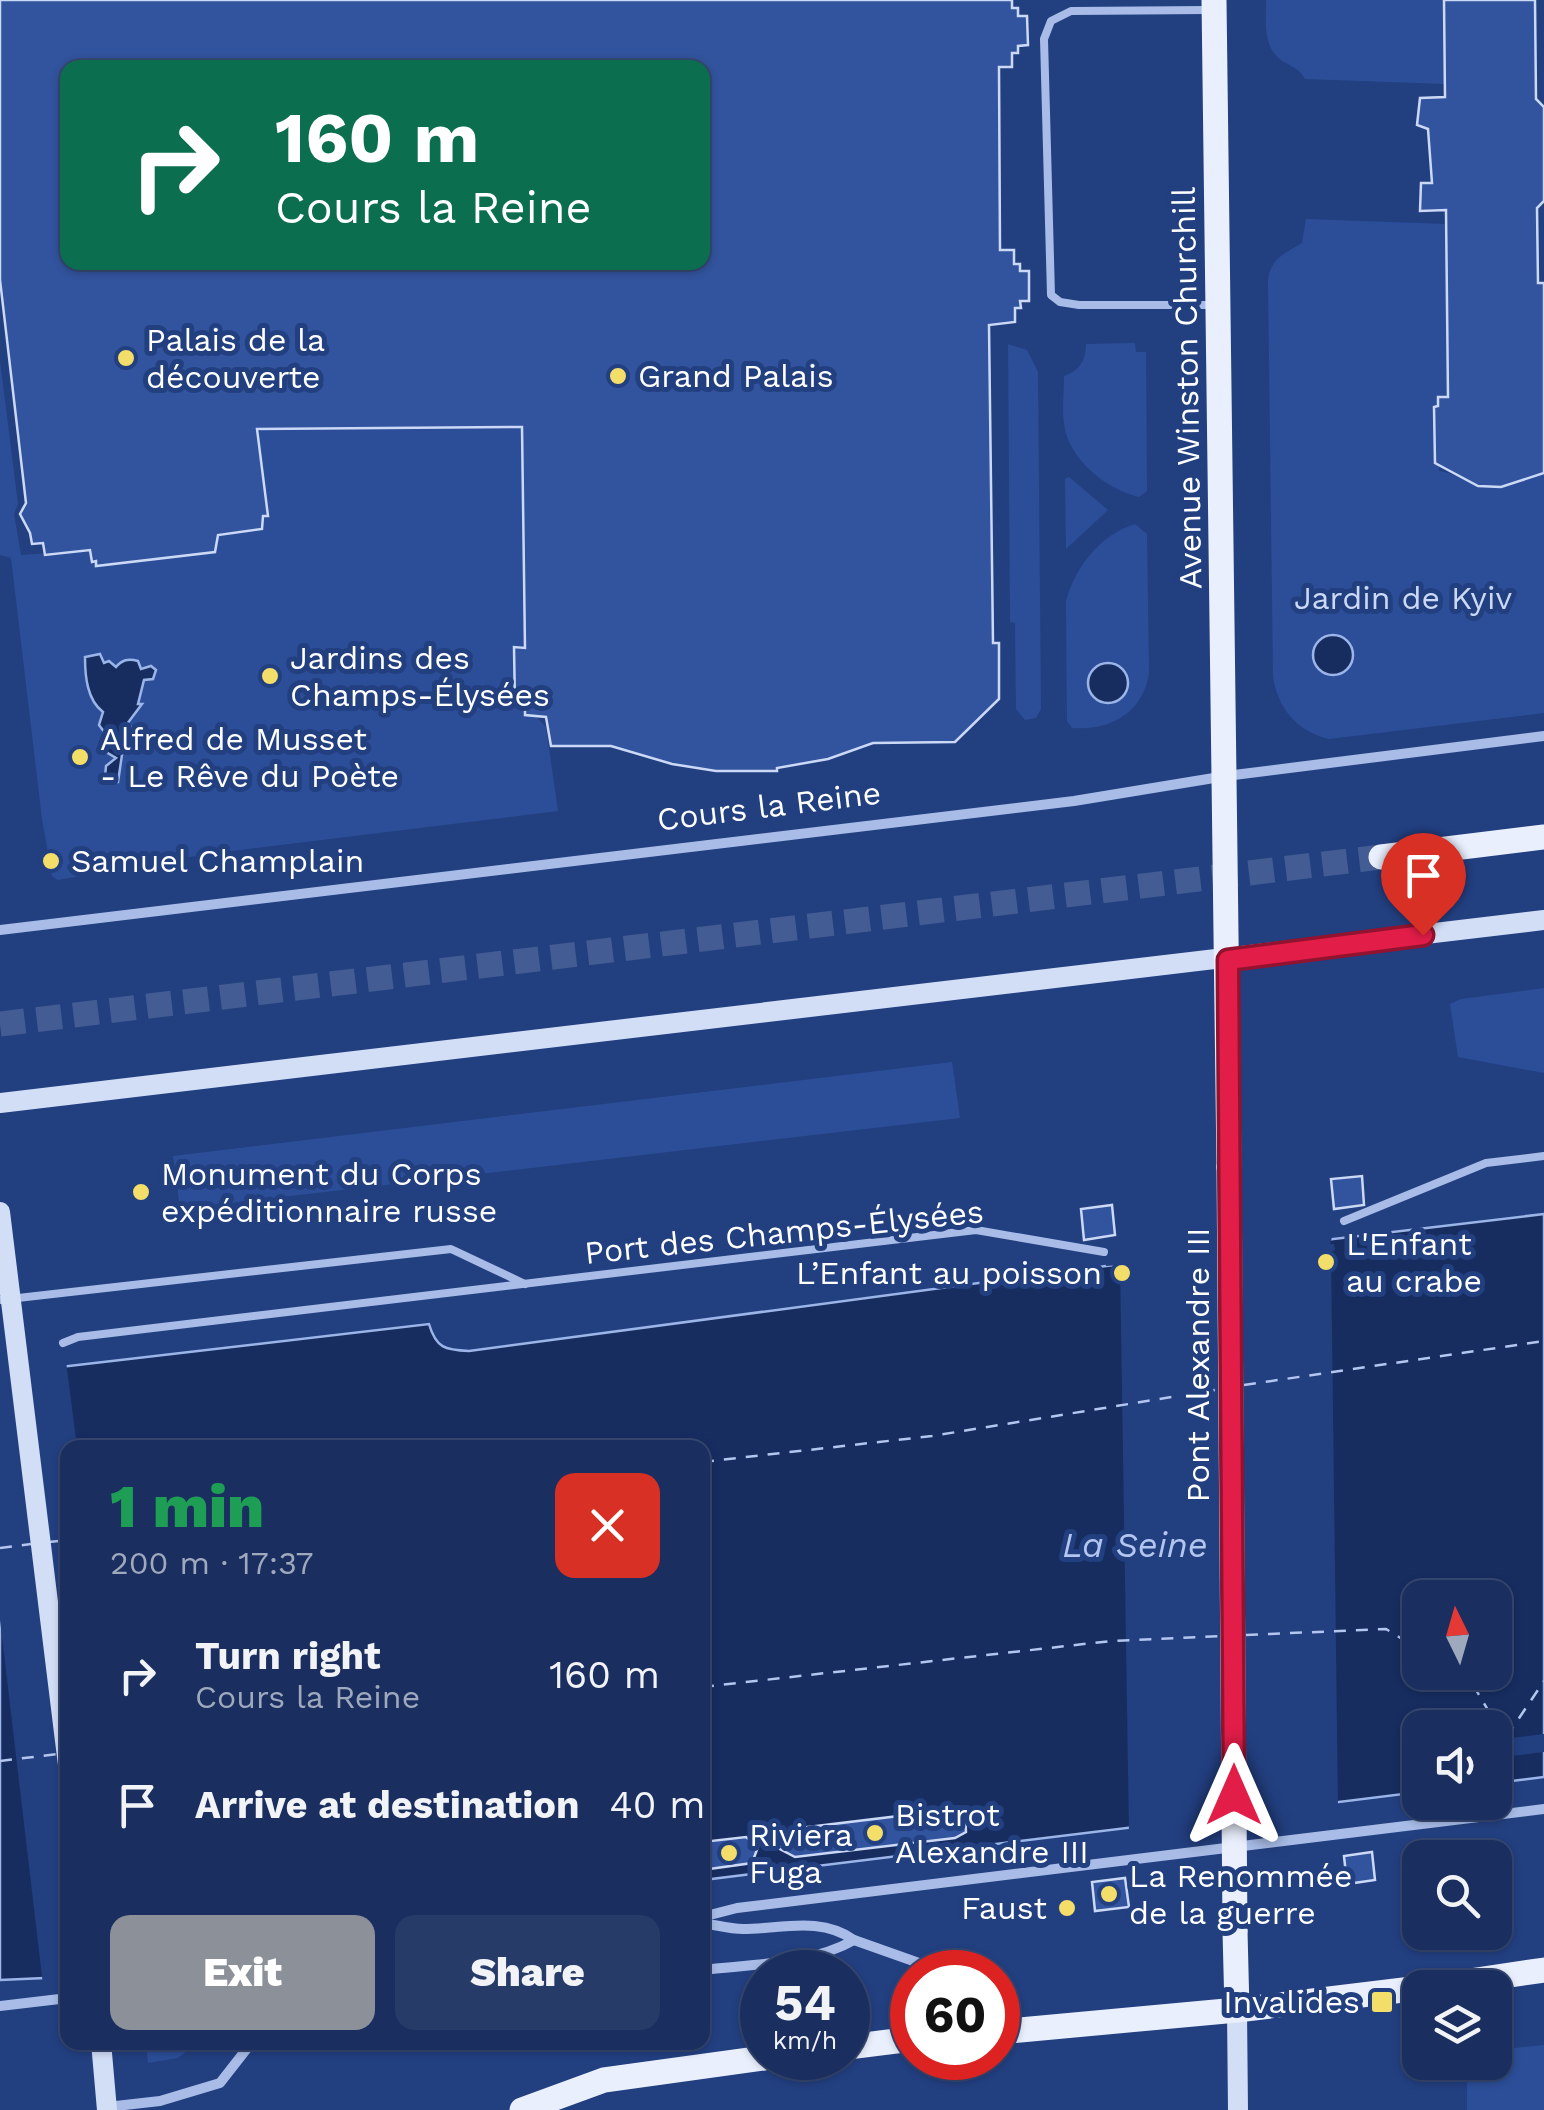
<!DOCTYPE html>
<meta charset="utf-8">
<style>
:root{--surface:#1a2f60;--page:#273b69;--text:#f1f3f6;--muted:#9fa9bd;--line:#384a75;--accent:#8c9099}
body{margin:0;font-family:"Work Sans",sans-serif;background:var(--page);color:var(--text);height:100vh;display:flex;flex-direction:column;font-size:38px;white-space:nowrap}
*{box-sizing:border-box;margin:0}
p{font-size:32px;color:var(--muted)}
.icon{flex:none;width:55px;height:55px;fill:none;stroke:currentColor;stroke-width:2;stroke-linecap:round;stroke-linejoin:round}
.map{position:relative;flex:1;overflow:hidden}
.sheet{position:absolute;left:60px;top:1440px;width:650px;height:610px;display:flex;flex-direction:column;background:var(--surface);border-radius:20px;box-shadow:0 2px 8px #0004,0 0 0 2px var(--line)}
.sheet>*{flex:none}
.guide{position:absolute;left:60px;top:60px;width:650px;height:210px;border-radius:20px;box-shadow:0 2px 8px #0004,0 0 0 2px var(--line);background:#0b6e4f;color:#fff;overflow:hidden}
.needle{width:65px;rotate:355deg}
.tools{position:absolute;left:1402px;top:1580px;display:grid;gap:20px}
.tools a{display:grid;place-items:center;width:110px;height:110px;border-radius:20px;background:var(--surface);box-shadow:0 2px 8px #0004,0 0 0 2px var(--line);font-size:50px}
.speed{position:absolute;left:740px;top:1950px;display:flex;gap:20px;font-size:50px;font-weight:700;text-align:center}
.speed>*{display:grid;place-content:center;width:130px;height:130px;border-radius:50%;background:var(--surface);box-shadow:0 2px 8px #0004,0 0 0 2px var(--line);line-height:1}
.speed small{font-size:25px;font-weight:400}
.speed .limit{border:15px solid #d22;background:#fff;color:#111}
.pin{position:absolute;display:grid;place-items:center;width:85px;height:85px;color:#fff;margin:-102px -42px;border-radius:50% 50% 50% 0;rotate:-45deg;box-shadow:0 0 10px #0007}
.pin .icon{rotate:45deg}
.me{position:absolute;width:110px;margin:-55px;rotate:0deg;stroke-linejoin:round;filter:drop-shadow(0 0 8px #0008)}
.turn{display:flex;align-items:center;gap:35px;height:210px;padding:0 50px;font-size:45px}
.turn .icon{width:130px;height:130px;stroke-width:2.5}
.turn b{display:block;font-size:70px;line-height:85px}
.round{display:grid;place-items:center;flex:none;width:105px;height:105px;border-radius:20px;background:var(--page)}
.overview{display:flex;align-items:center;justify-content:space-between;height:170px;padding:0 50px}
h1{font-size:60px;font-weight:800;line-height:75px;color:#1e9e55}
.cta{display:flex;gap:20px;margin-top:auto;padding:20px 50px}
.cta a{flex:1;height:115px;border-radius:20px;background:var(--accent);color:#fff;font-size:40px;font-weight:800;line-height:115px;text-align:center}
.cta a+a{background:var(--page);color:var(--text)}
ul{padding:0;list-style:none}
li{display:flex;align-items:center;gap:30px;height:130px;padding:0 50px}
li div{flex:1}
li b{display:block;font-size:38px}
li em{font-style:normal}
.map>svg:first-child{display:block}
.green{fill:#2c4e98}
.water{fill:#172d60;stroke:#9bb5e8;stroke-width:2.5;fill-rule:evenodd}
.pier{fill:#223f80}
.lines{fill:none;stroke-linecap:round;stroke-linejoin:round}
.ferry{stroke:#b3c6ef;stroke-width:2.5;stroke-dasharray:12 10;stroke-linecap:butt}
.building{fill:#32539d;stroke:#cbd9f6;stroke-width:2.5;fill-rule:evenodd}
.primary-tunnel{stroke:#435c93;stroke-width:25;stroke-dasharray:25 12;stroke-linecap:butt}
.lane{stroke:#a8bce7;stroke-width:8}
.street{stroke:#a8bce7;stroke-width:10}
.secondary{stroke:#d2ddf6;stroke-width:20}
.primary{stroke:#e9effd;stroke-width:25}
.primary-bridge{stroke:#e9effd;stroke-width:25}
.route-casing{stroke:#92132f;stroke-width:25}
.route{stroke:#e11d48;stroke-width:18}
.poi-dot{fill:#f3de69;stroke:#223f80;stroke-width:4}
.labels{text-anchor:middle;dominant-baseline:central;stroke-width:10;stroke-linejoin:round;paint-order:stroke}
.poi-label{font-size:32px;fill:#fff;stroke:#223f80;text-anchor:start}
.street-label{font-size:32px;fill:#fff;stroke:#223f80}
.park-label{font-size:32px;fill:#cbd9f6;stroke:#223f80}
.water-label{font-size:35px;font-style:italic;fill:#b3c6ef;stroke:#223f80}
</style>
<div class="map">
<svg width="1544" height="2110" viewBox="0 0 1544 2110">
<rect width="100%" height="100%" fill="#223f80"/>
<g class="green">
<path d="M1266,0H1444V84L1305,79C1299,69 1296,69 1286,63C1262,50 1266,24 1266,0Z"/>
<path d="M1306,219L1446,224L1448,397L1434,407L1435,462H1439V471C1451,472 1460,479 1471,483C1495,493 1523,484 1544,471V713L1329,739C1298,732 1277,708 1273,676L1268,280C1271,258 1285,253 1302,243Z"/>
<path d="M1135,343L1136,352H1146L1147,491L1139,497C1106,489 1069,460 1064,424C1062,409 1064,392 1064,376C1079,371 1086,361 1086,344Z"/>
<polygon points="1008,344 1027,350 1038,372 1041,709 1036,718 1025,720 1016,709 1015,623 1010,622"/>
<polygon points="0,361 18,504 14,514 21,555 90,550 92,561 96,561 97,566 215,552 218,535 263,520 263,516 268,515 256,436 262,429 522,427 525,647 514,648 515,704 525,705 546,727 558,811 207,854 58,880 52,876 42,819 11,558 0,555"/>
<polygon points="1069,477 1108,510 1066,549 1065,479"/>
<path d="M1135,524L1147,534L1149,673C1143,713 1110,731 1072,728L1067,721L1066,601C1075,567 1101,534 1135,524Z"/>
<polygon points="1544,988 1544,1073 1458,1057 1450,1004 1461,999"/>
<polygon points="952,1062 960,1118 180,1209 173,1156"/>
<polygon points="146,2043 146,2042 197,2043 178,2058 148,2063"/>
<polygon points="1544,2045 1544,2110 1467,2110 1467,2063 1495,2062 1495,2050"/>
</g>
<g class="water">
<circle cx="1333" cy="655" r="20"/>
<path d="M100,654L104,663L109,661L116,667C122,660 128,658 138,661L141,669L151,666L156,670L153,679L144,680L138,704H142L127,724L131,727L123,748L118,782H109L105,777L106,766L116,758L106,752L105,733L99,725L103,712C87,700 85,676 85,657Z"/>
<circle cx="1108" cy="683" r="20"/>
<path d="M1544,1214V1777L1495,1783V1728H1420V1792L703,1880L702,1448H68L67,1977L0,1980V1374L429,1324C436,1348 445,1350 469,1351L1106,1266ZM1420,1598H1495V1672H1420Z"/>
</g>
<g class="pier">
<polygon points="1333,1234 1330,1244 1334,1244 1335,1250 1331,1252 1338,1807 1129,1833 1120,1265 1106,1266 1105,1261"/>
<polygon points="66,1361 77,1447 68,1448 68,1982 43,1985 0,1620 0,1369"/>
<polygon points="1544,1734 1544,1752 1495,1758 1495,1740"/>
</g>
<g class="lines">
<g class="ferry">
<polyline points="1244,1385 1544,1341"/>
<polyline points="702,1462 932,1436 1221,1389"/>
<polyline points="49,1542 68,1540"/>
<polyline points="0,1548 31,1544"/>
<polyline points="1246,1635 1386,1629 1420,1650"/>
<polyline points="1455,1672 1472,1683 1505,1739 1544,1681"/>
<polyline points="702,1687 1111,1641 1223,1636"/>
<polyline points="0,1761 58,1754"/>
</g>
</g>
<g class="building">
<path d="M0,0H1012V8H1018V16H1027L1028,45L1018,46V53H1012V67H999L1000,250H1014V264H1020V271H1029V301H1020L1021,308H1015V322L989,325L993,643H999V699L955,742L873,743L828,759L777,768V771H716L672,764L611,746H551L546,717L525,715V705H515L514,647L525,648L522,427L257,429L268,516H263L262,529L218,535L215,552L96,566V561L92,562L90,550L45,555L43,543L32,544L30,533L20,514L26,503L0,280ZM68,68H702V262H68Z"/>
<polygon points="1444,0 1535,0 1536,99 1544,107 1544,201 1537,208 1538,283 1544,283 1544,473 1501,487 1478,486 1435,463 1434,407 1438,406 1438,397 1448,397 1446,210 1420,211 1421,183 1432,183 1428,129 1417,125 1420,98 1445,97"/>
<polygon points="1362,1176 1364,1205 1334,1209 1331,1179"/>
<polygon points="1112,1205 1115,1235 1084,1240 1081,1209"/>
<polygon points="965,1808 966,1832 955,1838 795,1857 778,1848 792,1829"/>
<polygon points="746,1837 758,1847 752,1863 702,1870 702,1842"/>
<polygon points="1372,1852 1375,1880 1347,1884 1344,1856"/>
<polygon points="1125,1878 1129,1907 1095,1911 1092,1882"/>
</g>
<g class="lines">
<polyline class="primary-tunnel" points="0,1024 1381,857"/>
<g class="lane">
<polyline points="1208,10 1071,11 1051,21 1044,39 1051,295 1060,302 1079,305 1213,305"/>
<polyline points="1344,1221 1486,1163 1544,1156"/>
<polyline points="0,1300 451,1249 525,1284"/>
<polyline points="63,1343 78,1337 976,1230 1104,1252"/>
</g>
<g class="street">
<polyline points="0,930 1074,801 1226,776 1544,736"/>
<polyline points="702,1917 737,1908 1544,1809"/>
<path d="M702,1923C716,1925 730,1929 743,1929C781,1929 820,1916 854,1940C811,1965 751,1964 702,1970"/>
<polyline points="854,1940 933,1968"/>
<polyline points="0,2006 68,1998"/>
<polyline points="107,2107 160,2101 220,2083 252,2042"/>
</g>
<g class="secondary">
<polyline points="0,1103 1544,920"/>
<polyline points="0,1212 68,1765"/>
<polyline points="1237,2010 1238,2110"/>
<polyline points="101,2042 107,2110"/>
</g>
<g class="primary">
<polyline points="1214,0 1229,1167"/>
<polyline points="1381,857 1544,837"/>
<polyline points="1235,1931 1237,2010"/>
<polyline points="1423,1988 1544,1970"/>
<polyline points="998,2032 1237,2010 1420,1988"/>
<polyline points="848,2047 912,2039"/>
<polyline points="522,2110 604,2080 764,2058"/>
</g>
<polyline class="primary-bridge" points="1229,1167 1235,1931"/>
</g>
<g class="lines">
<g class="route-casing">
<polyline id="route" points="1234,1795 1228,960 1423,935"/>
</g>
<use href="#route" class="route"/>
</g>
<g class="poi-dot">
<circle cx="126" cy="358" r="10"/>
<circle cx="618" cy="376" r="10"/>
<circle cx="270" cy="676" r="10"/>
<circle cx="80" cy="757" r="10"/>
<circle cx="51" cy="861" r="10"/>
<circle cx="141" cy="1192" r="10"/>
<circle cx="1326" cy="1262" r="10"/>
<circle cx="1122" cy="1273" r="10"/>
<circle cx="875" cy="1833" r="10"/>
<circle cx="729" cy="1853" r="10"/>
<circle cx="1109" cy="1894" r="10"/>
<circle cx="1067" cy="1908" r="10"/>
<rect x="1370" y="1990" width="24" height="24" rx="5"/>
</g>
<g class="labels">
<g class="poi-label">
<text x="146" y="340">Palais de la<tspan x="146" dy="37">découverte</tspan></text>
<text x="638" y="376">Grand Palais</text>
<text x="290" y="658">Jardins des<tspan x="290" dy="37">Champs-Élysées</tspan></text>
<text x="100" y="739">Alfred de Musset<tspan x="100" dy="37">- Le Rêve du Poète</tspan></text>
<text x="71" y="861">Samuel Champlain</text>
<text x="161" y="1174">Monument du Corps<tspan x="161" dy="37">expéditionnaire russe</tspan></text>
<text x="1346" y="1244">L'Enfant<tspan x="1346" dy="37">au crabe</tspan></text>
<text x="1102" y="1273" text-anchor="end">L’Enfant au poisson</text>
<text x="895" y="1815">Bistrot<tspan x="895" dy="37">Alexandre III</tspan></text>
<text x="749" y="1835">Riviera<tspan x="749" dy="37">Fuga</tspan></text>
<text x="1129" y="1876">La Renommée<tspan x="1129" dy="37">de la guerre</tspan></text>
<text x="1047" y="1908" text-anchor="end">Faust</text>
<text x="1360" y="2002" text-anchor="end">Invalides</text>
</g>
<g class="street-label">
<text transform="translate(1187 388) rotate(-91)">Avenue Winston Churchill</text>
<text transform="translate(769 806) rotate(-7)">Cours la Reine</text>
<text transform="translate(784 1232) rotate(-6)">Port des Champs-Élysées</text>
<text transform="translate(1198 1365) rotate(-90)">Pont Alexandre III</text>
</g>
<g class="park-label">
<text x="1403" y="598">Jardin de Kyiv</text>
</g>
<g class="water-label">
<text x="1135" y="1545">La Seine</text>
</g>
</g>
</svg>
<div class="tools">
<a><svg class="needle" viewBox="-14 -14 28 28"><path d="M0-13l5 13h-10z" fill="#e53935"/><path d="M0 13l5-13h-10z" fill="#9fa9bd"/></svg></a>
<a><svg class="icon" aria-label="sound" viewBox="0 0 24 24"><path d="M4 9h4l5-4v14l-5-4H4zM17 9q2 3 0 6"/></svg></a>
<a><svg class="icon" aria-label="search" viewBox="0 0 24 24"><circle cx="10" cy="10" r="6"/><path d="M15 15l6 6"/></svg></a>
<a><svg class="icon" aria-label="layers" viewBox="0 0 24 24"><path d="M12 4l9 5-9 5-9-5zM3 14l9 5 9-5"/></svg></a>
</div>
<div class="speed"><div>54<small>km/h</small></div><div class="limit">60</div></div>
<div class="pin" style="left:1423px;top:935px;background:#d93025"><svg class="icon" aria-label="arrive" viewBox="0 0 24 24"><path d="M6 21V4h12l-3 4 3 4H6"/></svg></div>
<svg class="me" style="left:1234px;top:1795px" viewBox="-20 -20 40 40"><path d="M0-17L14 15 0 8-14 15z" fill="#e11d48" stroke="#fff" stroke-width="4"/></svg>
<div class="guide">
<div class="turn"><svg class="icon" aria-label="right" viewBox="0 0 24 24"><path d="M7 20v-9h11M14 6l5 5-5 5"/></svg><div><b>160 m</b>Cours la Reine</div></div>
</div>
<section class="sheet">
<div class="overview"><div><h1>1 min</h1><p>200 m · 17:37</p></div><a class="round" style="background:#d93025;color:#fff"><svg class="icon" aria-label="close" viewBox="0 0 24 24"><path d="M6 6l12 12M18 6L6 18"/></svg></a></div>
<ul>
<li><svg class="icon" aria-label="right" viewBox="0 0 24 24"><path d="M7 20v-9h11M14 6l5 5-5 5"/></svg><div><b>Turn right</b><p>Cours la Reine</p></div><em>160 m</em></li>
<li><svg class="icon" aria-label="arrive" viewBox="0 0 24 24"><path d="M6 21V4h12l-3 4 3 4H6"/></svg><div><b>Arrive at destination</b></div><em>40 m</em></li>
</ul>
<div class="cta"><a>Exit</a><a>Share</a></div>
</section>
</div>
